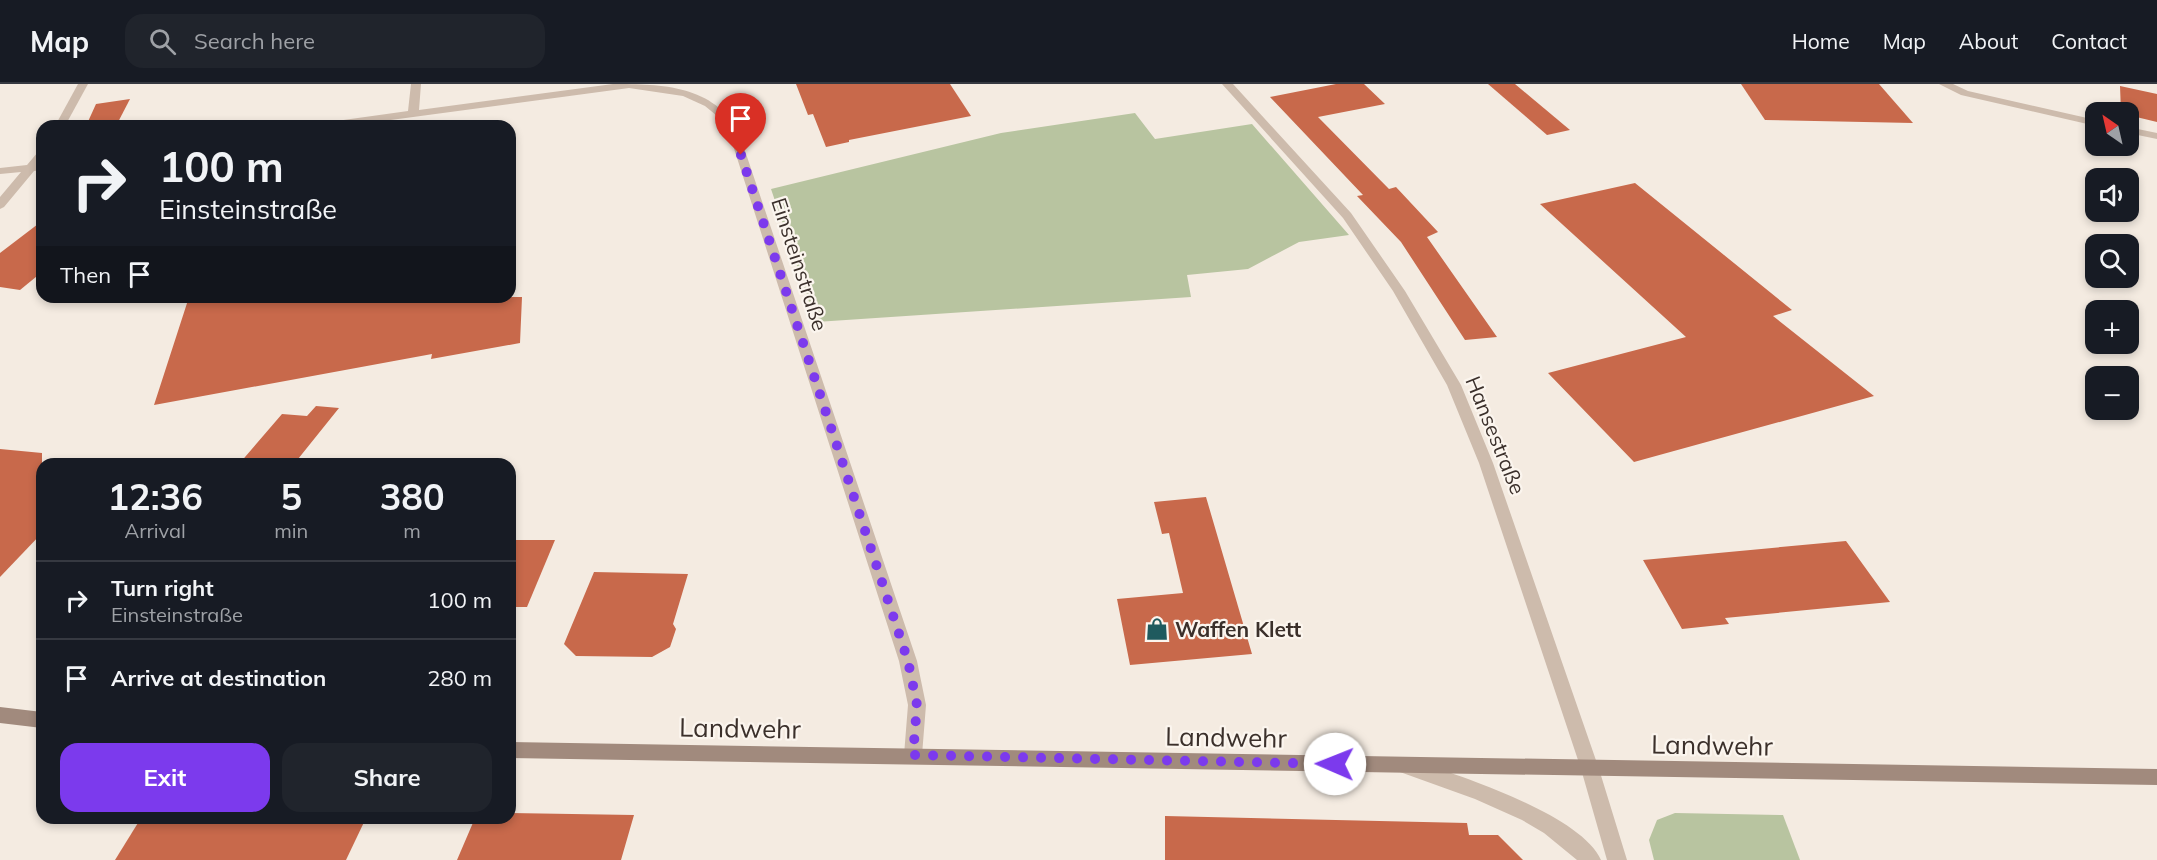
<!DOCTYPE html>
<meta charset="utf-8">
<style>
:root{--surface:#171b24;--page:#20242c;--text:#f1f3f6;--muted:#9ea1a6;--line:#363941;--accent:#7c3aed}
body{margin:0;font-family:Mulish,sans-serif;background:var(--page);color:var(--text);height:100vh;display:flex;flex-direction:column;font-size:22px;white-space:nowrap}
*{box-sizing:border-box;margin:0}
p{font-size:20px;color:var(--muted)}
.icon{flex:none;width:33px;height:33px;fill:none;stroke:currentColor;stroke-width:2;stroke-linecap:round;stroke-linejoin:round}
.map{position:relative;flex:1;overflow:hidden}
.drawer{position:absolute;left:36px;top:374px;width:480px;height:366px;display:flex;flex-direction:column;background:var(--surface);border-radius:18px;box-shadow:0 3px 9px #0003}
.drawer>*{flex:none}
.banner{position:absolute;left:36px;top:36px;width:480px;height:183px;border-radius:18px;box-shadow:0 3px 9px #0003;background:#171b24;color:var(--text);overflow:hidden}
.needle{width:39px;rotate:326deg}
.tools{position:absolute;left:2085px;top:18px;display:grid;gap:12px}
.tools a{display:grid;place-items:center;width:54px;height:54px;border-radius:12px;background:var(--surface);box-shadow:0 3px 9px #0003;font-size:30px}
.pin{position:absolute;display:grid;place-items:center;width:51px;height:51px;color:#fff;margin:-62px -26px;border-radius:50% 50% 50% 0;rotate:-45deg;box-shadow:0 0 6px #0007}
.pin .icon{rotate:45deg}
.me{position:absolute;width:66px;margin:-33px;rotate:271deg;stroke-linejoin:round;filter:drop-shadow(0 0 4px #0008)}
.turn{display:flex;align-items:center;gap:21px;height:126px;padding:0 24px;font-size:27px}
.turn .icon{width:78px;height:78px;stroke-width:2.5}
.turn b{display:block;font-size:42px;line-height:51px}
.then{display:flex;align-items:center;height:57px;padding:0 24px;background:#0003;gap:12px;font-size:22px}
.eta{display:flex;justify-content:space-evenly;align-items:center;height:102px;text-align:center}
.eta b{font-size:36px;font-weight:700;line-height:42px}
.cta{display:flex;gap:12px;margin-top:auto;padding:12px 24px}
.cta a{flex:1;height:69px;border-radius:18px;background:var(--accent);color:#fff;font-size:24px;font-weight:700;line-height:69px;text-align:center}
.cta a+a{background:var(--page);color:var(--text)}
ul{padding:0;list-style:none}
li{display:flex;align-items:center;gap:18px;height:78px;padding:0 24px;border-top:2px solid var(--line)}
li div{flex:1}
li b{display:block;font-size:22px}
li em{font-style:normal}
header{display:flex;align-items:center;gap:36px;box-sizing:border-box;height:84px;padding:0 30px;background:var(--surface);border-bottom:2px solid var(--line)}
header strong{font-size:28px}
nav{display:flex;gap:33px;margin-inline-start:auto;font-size:21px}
.search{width:420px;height:54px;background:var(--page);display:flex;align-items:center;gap:15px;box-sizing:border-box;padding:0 21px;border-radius:18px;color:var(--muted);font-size:22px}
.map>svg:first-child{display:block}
.green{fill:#b8c4a0}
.building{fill:#c8694b}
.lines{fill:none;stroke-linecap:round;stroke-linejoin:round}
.street{fill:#cdbbac;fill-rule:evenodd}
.secondary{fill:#a18a7d;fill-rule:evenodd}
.route{stroke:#7c3aed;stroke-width:10;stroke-dasharray:0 18}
.labels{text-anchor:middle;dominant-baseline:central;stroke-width:4.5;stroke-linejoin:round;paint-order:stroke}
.street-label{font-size:21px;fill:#3b302b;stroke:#fbf5ee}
.poi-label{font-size:21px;font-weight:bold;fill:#3b302b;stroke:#fbf5ee;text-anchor:start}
.near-street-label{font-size:26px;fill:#3b302b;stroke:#fbf5ee}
</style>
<header>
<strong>Map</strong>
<div class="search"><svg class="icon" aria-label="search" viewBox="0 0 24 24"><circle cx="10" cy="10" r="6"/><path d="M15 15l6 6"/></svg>Search here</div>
<nav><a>Home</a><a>Map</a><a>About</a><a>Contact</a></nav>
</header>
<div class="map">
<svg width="2157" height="776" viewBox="0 0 2157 776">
<rect width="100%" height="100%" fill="#f4ebe1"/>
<g class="green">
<polygon points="1135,29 1155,55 1252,40 1349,151 1299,158 1248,185 1187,191 1191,213 816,238 771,105 1001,49"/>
<polygon points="1675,729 1783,731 1800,776 1654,776 1649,756 1657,736"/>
</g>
<g class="building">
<polygon points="796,0 950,0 971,32 849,56 849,58 826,63 813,30 808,31"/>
<polygon points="1336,0 1364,0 1385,20 1318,33 1389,105 1396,103 1438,148 1427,153 1497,253 1465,256 1401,158 1357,112 1363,111 1270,13"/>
<polygon points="1488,0 1515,0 1570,46 1547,51"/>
<polygon points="1741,0 1879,0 1913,39 1765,36"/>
<polygon points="2120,2 2157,10 2157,38 2128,31 2128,28 2121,28"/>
<polygon points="130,15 116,42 86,42 96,20"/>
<polygon points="1635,99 1792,226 1773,232 1874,312 1634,378 1548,289 1686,253 1540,120"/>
<polygon points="42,137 42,188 20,206 0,203 0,169"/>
<polygon points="189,213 522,213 520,259 431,275 432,270 154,321"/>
<polygon points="316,322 339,324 294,380 239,380 282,330 307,332"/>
<polygon points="0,365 42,369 42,449 0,493"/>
<polygon points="1206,413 1252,570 1130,581 1117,515 1183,509 1169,449 1162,450 1154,418"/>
<polygon points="510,456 555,456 527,523 510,523"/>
<polygon points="1846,457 1890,518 1725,534 1729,540 1682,545 1643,476"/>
<polygon points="594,488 688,490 673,540 676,545 670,563 652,573 576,572 564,560"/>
<polygon points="510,729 634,731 621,776 457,776 475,734 510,734"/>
<polygon points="1165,732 1467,739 1469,751 1498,751 1523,776 1165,776"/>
<polygon points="141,734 366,734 346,776 115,776"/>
</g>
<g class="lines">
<g class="street">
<polygon points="78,0 88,0 65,42 55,42"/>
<path d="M411,0H421L419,26L613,0C662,0 714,1 739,49L917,577L926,621L922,671L920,677L913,679L906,677L904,671L908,621L899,577L729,49L722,36L705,22L683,12L629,4L346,42H317L322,39L408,27Z"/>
<polygon points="1222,0 1233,0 1351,129 1405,207 1461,301 1493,379 1599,685 1627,776 1607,776 1581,685 1479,379 1447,301 1393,207 1343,134"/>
<polygon points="1939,0 1953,0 1968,7 2096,36 2096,42 1961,11"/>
<polygon points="2128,43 2157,49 2157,55 2128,49"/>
<polygon points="42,67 40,80 42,80 42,86 34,87 4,123 0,125 0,113 21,88 0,90 0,84 27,81 38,68"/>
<path d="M1407,674C1454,690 1580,729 1601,776H1577L1544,749L1522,736L1475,715L1400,688L1398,682L1400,676Z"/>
</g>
<g class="secondary">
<polygon points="0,623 42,628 42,644 0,639"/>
<polygon points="510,658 2157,685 2157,701 510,674"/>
</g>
</g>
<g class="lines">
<polyline class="route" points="741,71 908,577 917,621 913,671 1335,680"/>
</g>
<defs>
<g id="shop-bare" transform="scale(1.8)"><path d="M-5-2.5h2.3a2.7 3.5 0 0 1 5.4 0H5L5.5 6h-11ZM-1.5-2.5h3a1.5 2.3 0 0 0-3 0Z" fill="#1f5a5e" stroke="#fbf5ee" stroke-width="2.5" paint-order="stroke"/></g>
</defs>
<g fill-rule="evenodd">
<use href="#shop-bare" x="1157" y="545"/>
</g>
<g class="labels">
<g class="street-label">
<text transform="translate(800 180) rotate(72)">Einsteinstraße</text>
<text transform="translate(1496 351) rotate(68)">Hansestraße</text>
</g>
<g class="poi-label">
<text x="1175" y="545">Waffen Klett</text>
</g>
<g class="near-street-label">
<text transform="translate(740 644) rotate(1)">Landwehr</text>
<text transform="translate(1226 653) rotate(1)">Landwehr</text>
<text transform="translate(1712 661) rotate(1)">Landwehr</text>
</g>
</g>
</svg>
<div class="tools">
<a><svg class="needle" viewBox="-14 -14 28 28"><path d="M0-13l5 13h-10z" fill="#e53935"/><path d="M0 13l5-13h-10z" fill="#9ea1a6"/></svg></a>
<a><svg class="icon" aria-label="sound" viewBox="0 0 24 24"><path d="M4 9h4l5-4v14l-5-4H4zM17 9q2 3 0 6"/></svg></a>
<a><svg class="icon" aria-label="search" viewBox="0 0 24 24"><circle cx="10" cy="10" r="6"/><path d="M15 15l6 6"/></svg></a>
<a>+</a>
<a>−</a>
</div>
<div class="pin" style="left:741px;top:71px;background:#d93025"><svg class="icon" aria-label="arrive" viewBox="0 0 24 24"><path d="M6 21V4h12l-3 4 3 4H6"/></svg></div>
<svg class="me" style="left:1335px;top:680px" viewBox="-20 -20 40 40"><circle r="19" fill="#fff"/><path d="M0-13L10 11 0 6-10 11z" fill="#7c3aed"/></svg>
<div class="banner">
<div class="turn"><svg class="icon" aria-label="right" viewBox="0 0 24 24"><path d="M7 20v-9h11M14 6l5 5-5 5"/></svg><div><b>100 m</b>Einsteinstraße</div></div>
<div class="then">Then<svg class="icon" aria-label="arrive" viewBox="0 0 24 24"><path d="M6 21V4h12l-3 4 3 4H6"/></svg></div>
</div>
<section class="drawer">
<div class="eta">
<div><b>12:36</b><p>Arrival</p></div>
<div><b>5</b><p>min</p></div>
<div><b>380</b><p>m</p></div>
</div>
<ul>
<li><svg class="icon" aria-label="right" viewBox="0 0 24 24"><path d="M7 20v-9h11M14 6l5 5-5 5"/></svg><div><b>Turn right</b><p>Einsteinstraße</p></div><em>100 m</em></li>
<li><svg class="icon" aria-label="arrive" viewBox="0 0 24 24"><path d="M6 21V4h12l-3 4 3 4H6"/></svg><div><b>Arrive at destination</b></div><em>280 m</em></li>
</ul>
<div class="cta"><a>Exit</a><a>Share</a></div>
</section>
</div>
